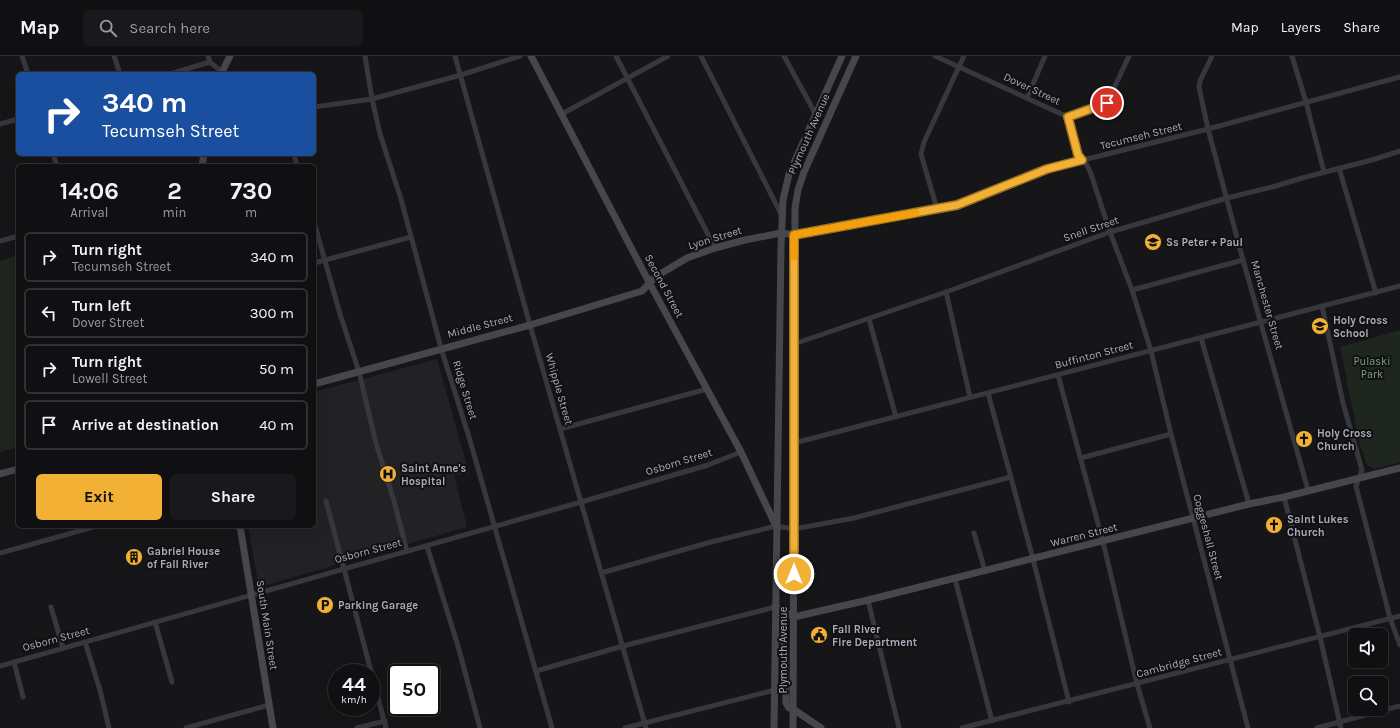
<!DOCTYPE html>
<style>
:root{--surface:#101012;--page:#19191b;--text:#f1f3f6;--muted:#9c9d9f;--line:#303032;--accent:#f2b134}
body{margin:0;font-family:Karla,sans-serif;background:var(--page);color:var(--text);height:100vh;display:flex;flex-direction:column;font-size:15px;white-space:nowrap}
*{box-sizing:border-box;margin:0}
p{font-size:13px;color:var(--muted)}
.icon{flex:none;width:22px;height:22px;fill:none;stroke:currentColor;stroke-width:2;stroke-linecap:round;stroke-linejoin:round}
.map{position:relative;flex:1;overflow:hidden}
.details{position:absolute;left:16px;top:108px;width:300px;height:364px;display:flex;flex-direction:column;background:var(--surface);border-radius:6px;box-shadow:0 4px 16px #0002,0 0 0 1px var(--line)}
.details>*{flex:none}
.banner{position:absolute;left:16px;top:16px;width:300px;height:84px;border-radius:6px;box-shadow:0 4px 16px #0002,0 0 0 1px var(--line);background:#1a4fa0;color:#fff;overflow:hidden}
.fabs{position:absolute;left:1348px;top:572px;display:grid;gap:8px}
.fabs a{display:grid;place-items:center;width:40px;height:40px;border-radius:6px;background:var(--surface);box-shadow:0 4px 16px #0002,0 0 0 1px var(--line);font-size:20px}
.speed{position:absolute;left:328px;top:608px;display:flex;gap:8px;font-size:20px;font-weight:700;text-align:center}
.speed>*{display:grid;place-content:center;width:52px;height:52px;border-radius:50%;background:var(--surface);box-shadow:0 4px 16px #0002,0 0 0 1px var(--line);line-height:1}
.speed small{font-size:10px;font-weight:400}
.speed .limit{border:2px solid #111;border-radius:6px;background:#fff;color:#111}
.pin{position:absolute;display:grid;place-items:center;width:34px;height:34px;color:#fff;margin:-17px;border:2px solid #fff;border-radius:50%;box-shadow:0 1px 4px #0007}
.me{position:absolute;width:44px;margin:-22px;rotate:0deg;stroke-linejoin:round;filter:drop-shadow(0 0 3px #0008)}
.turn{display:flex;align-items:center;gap:14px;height:84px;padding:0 20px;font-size:18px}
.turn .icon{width:52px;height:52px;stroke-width:2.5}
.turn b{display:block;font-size:28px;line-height:34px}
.eta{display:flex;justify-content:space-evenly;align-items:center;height:68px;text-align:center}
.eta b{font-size:24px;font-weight:700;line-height:28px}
.cta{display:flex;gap:8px;margin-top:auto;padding:8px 20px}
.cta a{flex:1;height:46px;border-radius:6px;background:var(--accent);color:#111;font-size:16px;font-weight:700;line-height:46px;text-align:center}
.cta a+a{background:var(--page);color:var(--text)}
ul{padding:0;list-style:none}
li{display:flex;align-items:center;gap:12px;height:50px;margin:0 8px 6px;padding:0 12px;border:2px solid var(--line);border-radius:6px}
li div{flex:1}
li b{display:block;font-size:15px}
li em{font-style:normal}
header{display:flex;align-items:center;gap:24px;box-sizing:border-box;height:56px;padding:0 20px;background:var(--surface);border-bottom:1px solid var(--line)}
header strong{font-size:19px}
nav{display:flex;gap:22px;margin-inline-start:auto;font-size:14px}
.search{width:280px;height:36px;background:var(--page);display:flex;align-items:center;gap:10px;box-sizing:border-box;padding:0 14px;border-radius:6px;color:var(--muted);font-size:15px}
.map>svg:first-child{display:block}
.built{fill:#222225}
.green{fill:#1e261f}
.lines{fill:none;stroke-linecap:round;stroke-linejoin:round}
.street{stroke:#37383d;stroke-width:5}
.secondary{stroke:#45474d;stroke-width:7}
.route-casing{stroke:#9d7322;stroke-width:10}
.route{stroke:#f2b134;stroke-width:7}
.slow{stroke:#f59e0b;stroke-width:7}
.labels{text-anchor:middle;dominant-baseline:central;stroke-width:4;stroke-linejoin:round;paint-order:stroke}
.street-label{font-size:11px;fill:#a8adb8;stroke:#111113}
.poi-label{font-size:11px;font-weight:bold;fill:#a8adb8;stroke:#111113;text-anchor:start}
.park-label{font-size:11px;fill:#7fa381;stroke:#111113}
</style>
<header>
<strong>Map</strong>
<div class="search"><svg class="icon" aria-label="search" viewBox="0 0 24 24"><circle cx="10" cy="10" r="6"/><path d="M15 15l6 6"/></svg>Search here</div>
<nav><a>Map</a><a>Layers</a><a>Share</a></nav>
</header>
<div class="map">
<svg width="1400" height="672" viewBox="0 0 1400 672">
<rect width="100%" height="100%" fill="#161618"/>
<polygon class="built" points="437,303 469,417 454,419 467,471 259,531 248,470 314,470 314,336"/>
<g class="green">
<polygon points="18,199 18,391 0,396 0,205"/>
<polygon points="1400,274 1400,406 1375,413 1367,409 1359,386 1340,291"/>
</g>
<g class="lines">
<g class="street">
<polyline points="22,0 28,18"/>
<polyline points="114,0 120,18"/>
<polyline points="208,0 210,6"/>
<polyline points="365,0 372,43 380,78 401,143 441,292 469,381 552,672"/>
<polyline points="455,0 530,269 646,672"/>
<polyline points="616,0 715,192"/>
<polyline points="701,0 782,160"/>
<polyline points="784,0 816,59"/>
<polyline points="935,0 1068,61 1078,99 1087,109 1091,118 1110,176 1132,234 1151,295 1171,378 1248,672"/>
<polyline points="1212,0 1200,25 1199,31 1208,73 1243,204 1308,434"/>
<polyline points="1292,0 1306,46 1324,116"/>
<polyline points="170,18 210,6 222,16"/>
<polyline points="1027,42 1045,0"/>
<polyline points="314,51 372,43 461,19 520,0"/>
<polyline points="562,58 668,0"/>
<polyline points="1068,61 1107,47 1129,0"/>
<polyline points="0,68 18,63"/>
<polyline points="53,98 57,110"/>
<polyline points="294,98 297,110"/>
<polyline points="1339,112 1376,237"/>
<polyline points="937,153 921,98 924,86 964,0"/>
<polyline points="314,166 340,258 359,316 376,387 394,445 407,495"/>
<polyline points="795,179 957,149 1047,113 1208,73 1400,21"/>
<polyline points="0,185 18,180"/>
<polyline points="314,207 411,181"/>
<polyline points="1132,234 1243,204"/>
<polyline points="946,236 970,341"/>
<polyline points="1322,250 1343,347 1362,414 1356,430 1390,562 1400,589"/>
<polyline points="869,263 896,361"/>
<polyline points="1201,282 1249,448"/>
<polyline points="794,288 946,236 1110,176 1227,142 1276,130 1302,122 1372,104 1400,95"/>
<polyline points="1058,319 1103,486 1137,628 1150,672"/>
<polyline points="988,337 1033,503 1069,646"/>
<polyline points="560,373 707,333"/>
<polyline points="794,387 1400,230"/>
<polyline points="1081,402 1171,378"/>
<polyline points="1284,441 1320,581 1341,672"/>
<polyline points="326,445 386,672"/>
<polyline points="974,477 985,515"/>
<polyline points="427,490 458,590 480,672"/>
<polyline points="0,497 97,470"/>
<polyline points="601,517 711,486 776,470 794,473 854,462 1011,421"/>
<polyline points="955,523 992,665"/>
<polyline points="868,544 899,672"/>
<polyline points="51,551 63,592"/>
<polyline points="155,566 172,626"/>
<polyline points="85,586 100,634 109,672"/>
<polyline points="14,606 23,641"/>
<polyline points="0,610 581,446 708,409 741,396"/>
<polyline points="536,615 623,590 775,551"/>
<polyline points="186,672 269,649"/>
<polyline points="357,672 385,665"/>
<polyline points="625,672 775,634"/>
<polyline points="962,672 1400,560"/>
<polyline points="1317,672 1400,650"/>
</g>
<g class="secondary">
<polyline points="531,0 650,228 741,396 775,468"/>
<polyline points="221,18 230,0"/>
<polyline points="202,110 204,98"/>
<polyline points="314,328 530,269 642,235 655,221 687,202 715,192 745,184 781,177 795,179"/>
<polyline points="0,418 18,413"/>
<polyline points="240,470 273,672"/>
<polyline points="775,551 794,561 868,544 1249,448 1284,441 1400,412"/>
<polyline points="778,559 782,575 785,593 786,647 789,652 793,653 821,672"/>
<polyline points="774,672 781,191 783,144 789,118 842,0"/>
<polyline points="793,672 795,152 798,134 804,116 856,0"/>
</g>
</g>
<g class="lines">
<g class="route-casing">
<polyline id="route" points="794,518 794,179 957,149 1047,113 1082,104 1078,99 1068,61 1107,47"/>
</g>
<use href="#route" class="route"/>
<polyline class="slow" points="794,201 794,179 916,157"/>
</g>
<defs>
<g id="school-disc" transform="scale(0.9)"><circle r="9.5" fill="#f2b134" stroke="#111113"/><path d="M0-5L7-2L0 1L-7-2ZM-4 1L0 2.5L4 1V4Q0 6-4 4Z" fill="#111"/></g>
<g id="church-disc" transform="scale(0.9)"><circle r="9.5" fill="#f2b134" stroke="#111113"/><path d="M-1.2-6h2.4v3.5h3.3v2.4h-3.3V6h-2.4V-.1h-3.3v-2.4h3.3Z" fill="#111"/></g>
<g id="hospital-disc" transform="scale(0.9)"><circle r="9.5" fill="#f2b134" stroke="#111113"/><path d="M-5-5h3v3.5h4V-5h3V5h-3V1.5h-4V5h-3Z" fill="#111"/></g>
<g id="building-disc" transform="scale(0.9)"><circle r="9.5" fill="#f2b134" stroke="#111113"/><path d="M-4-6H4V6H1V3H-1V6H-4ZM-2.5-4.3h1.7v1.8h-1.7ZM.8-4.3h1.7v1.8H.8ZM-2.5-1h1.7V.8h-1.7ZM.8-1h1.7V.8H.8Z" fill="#111"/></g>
<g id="parking-disc" transform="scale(0.9)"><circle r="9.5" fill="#f2b134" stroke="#111113"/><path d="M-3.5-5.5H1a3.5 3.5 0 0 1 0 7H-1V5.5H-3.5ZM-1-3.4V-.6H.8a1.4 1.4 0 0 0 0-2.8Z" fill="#111"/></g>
<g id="civic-disc" transform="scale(0.9)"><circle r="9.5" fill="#f2b134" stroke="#111113"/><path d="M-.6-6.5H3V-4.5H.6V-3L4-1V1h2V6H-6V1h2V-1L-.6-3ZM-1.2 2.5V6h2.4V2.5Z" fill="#111"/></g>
</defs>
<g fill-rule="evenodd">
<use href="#school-disc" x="1153" y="186"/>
<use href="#school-disc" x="1320" y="270"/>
<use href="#church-disc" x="1304" y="383"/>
<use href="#hospital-disc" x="388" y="418"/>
<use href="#church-disc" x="1274" y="469"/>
<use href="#building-disc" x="134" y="501"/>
<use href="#parking-disc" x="325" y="549"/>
<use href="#civic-disc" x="819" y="579"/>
</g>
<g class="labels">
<g class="street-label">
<text transform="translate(1032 33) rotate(25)">Dover Street</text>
<text transform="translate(809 78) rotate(-66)">Plymouth Avenue</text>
<text transform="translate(1141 80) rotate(-14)">Tecumseh Street</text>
<text transform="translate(1091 173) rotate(-19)">Snell Street</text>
<text transform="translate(715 182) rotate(-17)">Lyon Street</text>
<text transform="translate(664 230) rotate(62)">Second Street</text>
<text transform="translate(1267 249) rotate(74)">Manchester Street</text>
<text transform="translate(480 270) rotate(-15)">Middle Street</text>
<text transform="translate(1094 299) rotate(-15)">Buffinton Street</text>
<text transform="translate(559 333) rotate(74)">Whipple Street</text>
<text transform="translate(465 334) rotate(73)">Ridge Street</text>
<text transform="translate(679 406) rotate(-17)">Osborn Street</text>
<text transform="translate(1084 479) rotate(-14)">Warren Street</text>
<text transform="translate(1208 481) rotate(75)">Coggeshall Street</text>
<text transform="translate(368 495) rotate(-15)">Osborn Street</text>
<text transform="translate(267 569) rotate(81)">South Main Street</text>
<text transform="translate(56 583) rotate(-15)">Osborn Street</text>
<text transform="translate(783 594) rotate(-90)">Plymouth Avenue</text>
<text transform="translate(1179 607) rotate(-15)">Cambridge Street</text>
</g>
<g class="poi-label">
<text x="1166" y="186">Ss Peter + Paul</text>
<text x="1333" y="264">Holy Cross<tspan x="1333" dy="13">School</tspan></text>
<text x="1317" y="377">Holy Cross<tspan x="1317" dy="13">Church</tspan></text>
<text x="401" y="412">Saint Anne's<tspan x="401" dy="13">Hospital</tspan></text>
<text x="1287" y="463">Saint Lukes<tspan x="1287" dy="13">Church</tspan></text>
<text x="147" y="495">Gabriel House<tspan x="147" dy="13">of Fall River</tspan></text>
<text x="338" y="549">Parking Garage</text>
<text x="832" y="573">Fall River<tspan x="832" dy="13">Fire Department</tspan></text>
</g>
<g class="park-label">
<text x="1372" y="305">Pulaski<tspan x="1372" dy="13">Park</tspan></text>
</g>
</g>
</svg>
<div class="fabs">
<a><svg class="icon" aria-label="sound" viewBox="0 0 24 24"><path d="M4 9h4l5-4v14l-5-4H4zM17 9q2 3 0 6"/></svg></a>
<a><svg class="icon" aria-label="search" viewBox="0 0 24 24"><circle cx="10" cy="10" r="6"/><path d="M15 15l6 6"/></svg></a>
</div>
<div class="speed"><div>44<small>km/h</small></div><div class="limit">50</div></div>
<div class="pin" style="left:1107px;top:47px;background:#d93025"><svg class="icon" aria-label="arrive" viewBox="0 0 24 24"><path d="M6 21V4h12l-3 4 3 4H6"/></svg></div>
<svg class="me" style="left:794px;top:518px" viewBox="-20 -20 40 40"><circle r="17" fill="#f2b134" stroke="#fff" stroke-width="3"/><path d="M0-11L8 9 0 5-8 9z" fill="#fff"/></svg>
<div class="banner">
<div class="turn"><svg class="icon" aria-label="right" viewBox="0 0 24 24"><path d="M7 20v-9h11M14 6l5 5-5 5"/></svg><div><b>340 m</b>Tecumseh Street</div></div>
</div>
<section class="details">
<div class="eta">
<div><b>14:06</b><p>Arrival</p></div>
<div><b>2</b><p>min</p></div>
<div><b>730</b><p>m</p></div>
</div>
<ul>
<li><svg class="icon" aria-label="right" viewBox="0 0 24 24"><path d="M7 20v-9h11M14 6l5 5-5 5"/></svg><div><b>Turn right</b><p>Tecumseh Street</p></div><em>340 m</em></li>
<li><svg class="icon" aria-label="left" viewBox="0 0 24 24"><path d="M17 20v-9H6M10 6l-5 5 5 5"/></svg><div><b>Turn left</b><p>Dover Street</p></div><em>300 m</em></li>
<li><svg class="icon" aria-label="right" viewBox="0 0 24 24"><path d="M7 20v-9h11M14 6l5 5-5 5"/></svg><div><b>Turn right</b><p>Lowell Street</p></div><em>50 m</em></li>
<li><svg class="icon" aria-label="arrive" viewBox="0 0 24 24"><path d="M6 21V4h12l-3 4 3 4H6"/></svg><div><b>Arrive at destination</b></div><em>40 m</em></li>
</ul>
<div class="cta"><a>Exit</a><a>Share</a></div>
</section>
</div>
